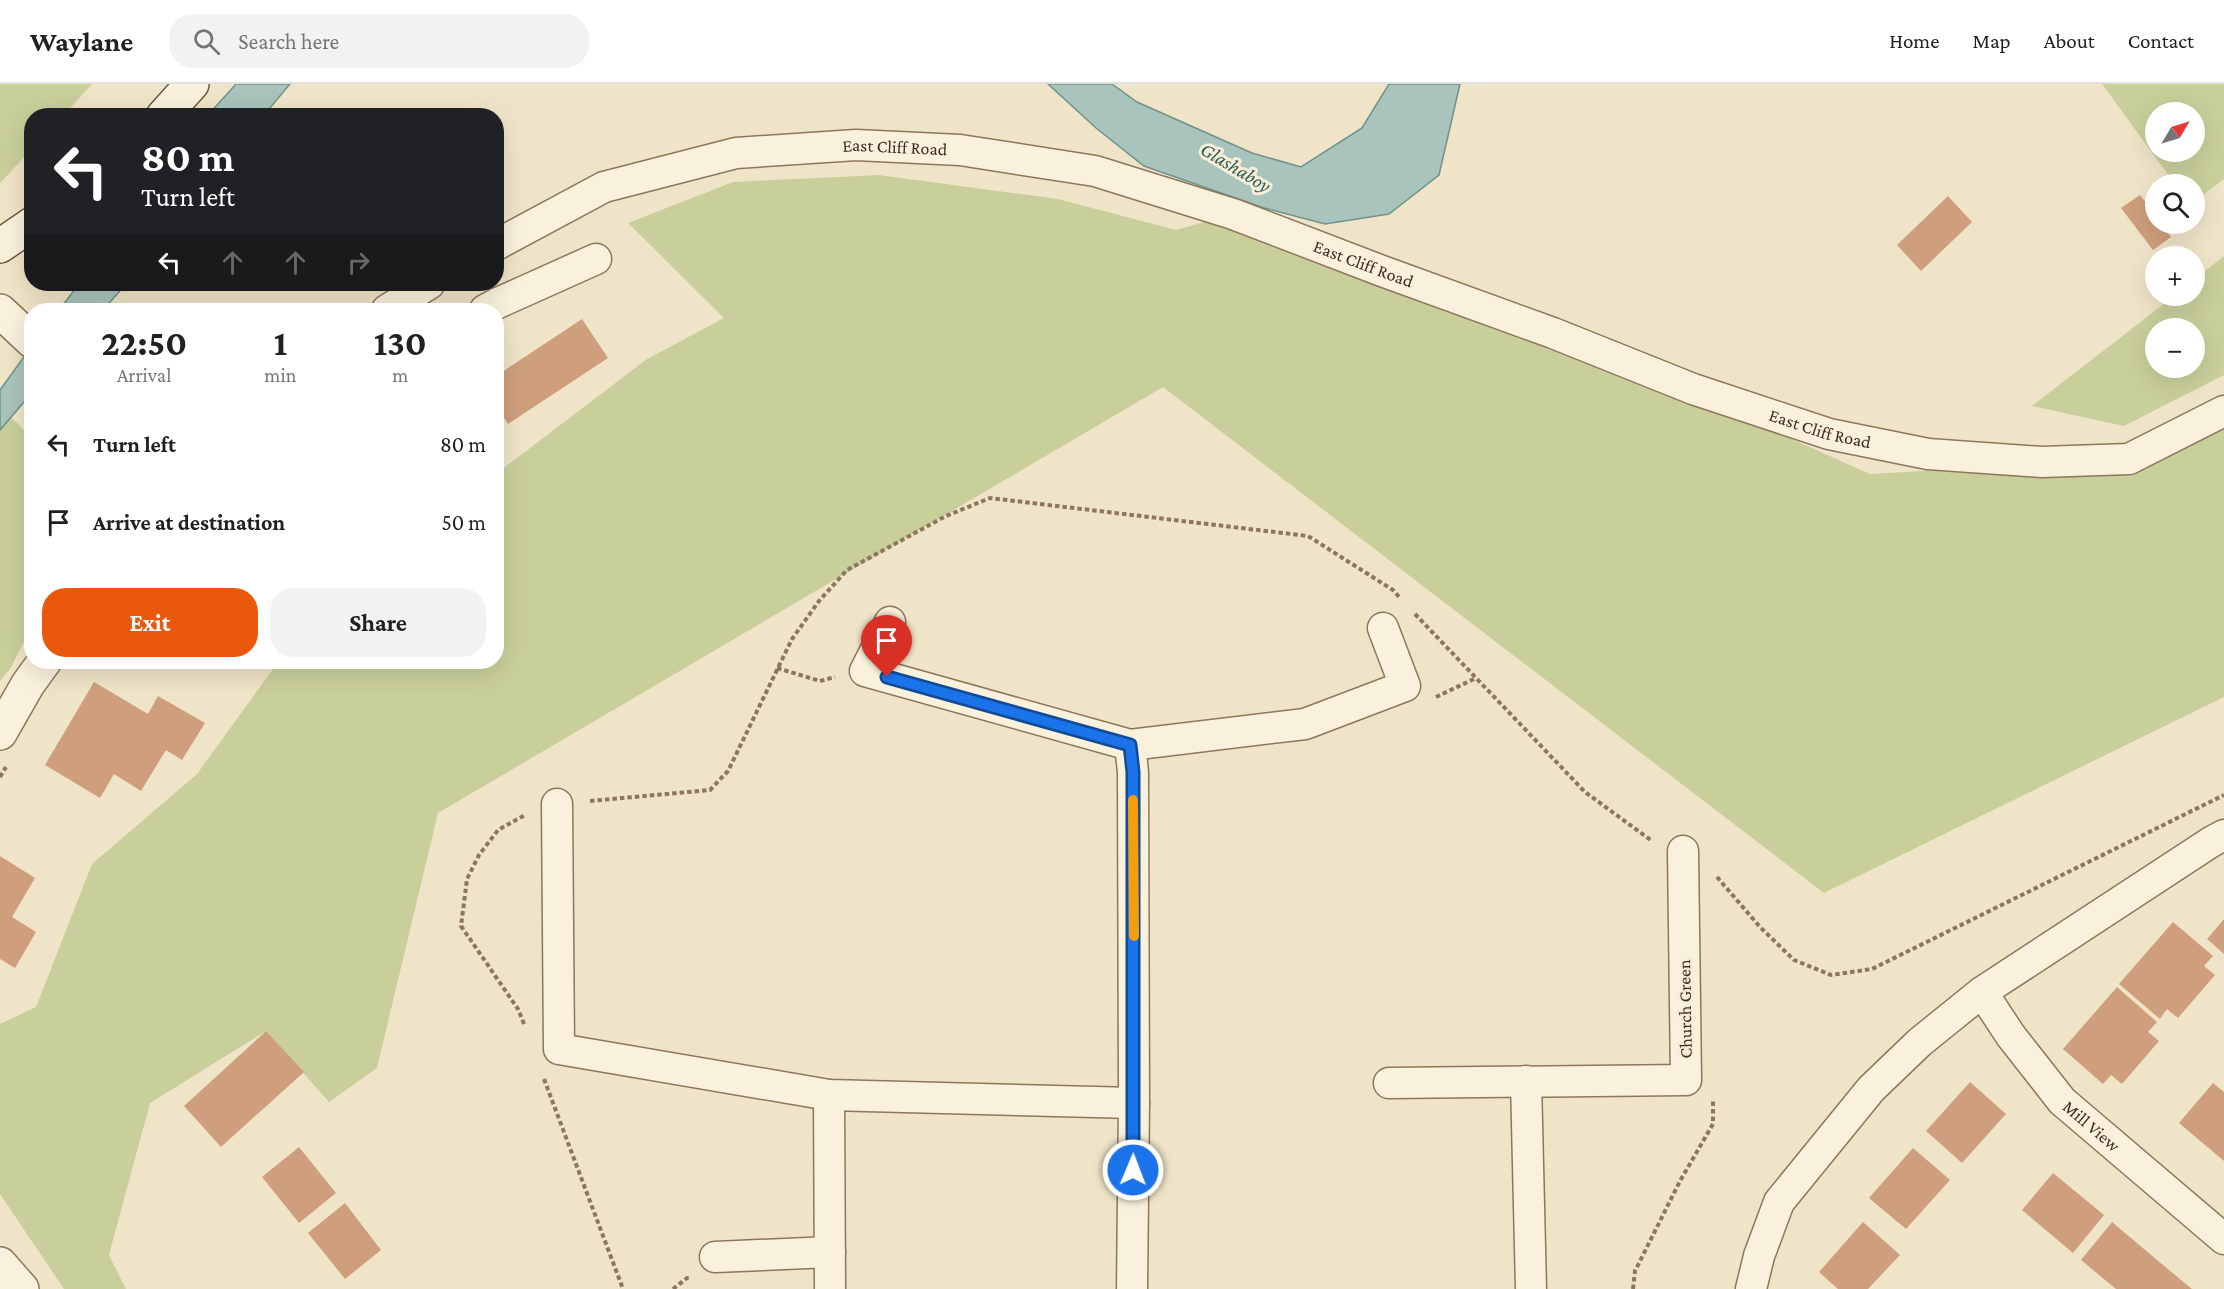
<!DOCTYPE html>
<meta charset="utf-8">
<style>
:root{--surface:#fff;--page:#f2f2f2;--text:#202124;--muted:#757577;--line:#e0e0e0;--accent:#ea580c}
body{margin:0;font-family:"Crimson Pro",serif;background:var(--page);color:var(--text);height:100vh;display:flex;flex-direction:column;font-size:22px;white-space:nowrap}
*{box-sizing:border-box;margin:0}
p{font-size:20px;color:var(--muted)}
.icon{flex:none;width:33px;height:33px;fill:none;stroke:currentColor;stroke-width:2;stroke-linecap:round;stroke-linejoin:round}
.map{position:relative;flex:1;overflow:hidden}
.sheet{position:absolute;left:24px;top:219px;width:480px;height:366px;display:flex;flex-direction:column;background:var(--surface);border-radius:24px;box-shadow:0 6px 24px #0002}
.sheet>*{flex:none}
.guide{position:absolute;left:24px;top:24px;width:480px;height:183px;border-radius:24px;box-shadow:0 6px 24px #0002;background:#202124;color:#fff;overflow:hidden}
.needle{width:39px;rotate:52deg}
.controls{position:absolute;left:2145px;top:18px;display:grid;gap:12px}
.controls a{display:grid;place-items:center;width:60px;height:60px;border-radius:50%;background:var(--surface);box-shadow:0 6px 24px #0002;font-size:30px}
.pin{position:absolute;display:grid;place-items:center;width:51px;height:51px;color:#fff;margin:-62px -26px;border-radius:50% 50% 50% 0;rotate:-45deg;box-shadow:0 0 6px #0007}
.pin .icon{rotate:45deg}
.me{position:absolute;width:66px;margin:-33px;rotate:1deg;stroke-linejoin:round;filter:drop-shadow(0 0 4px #0008)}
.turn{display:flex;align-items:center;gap:21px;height:126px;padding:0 18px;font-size:27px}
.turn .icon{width:78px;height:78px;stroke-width:2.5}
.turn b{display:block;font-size:42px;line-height:51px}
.lanes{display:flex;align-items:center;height:57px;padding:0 18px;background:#0003;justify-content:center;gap:30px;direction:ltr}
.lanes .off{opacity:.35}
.eta{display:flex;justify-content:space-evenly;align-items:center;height:102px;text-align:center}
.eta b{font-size:36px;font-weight:700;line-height:42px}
.cta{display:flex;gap:12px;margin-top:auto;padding:12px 18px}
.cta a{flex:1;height:69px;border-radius:24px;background:var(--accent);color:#fff;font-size:24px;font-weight:700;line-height:69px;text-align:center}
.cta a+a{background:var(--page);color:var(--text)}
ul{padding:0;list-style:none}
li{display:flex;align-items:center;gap:18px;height:78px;padding:0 18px}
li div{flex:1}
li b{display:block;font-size:22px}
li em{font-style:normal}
header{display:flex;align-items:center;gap:36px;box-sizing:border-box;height:84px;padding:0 30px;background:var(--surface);border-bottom:2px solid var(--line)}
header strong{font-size:28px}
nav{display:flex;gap:33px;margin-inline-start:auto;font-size:21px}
.search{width:420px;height:54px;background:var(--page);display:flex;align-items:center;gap:15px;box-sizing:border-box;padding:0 21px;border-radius:24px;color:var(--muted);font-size:22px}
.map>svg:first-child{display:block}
.green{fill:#c9cf9b;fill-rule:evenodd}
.water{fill:#a9c4bc;stroke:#6f938a;stroke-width:1.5}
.building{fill:#cf9f7d}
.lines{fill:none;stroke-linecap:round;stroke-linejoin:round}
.minor-casing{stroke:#8d765c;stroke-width:33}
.tertiary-casing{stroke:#8d765c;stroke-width:36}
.secondary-casing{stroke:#6f573f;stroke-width:36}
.path{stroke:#8d765c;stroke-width:4;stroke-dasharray:4.5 3;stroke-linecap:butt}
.minor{stroke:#faf1dc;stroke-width:30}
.tertiary{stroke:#faf1dc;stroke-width:33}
.secondary{stroke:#faf1dc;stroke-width:33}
.route-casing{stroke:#114b97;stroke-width:15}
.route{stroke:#1a73e8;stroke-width:10}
.slow{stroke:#f59e0b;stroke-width:10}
.labels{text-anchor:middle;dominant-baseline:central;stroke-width:6;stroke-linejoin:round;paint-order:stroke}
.street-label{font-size:18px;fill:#3d2e20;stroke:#f7eed8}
.water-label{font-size:20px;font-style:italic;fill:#2f5d5a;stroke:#f7eed8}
</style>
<header>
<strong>Waylane</strong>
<div class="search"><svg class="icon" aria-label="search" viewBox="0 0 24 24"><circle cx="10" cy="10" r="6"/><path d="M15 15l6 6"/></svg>Search here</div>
<nav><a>Home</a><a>Map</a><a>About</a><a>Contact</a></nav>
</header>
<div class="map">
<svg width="2224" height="1205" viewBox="0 0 2224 1205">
<rect width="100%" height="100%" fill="#f0e4c8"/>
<g class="green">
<polygon points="0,0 92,0 64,31 32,32 31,66 0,99"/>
<path d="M2102,0H2224V95L2195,117L2194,100H2175ZM2194,28V68H2156V28Z"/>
<polygon points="879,91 1058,115 1176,146 1233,130 1553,249 1870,390 2129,375 2224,343 2224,613 1824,809 1163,303 438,729 377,984 329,1018 266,947 150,1019 109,1171 126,1205 64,1205 0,1110 0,940 36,923 92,780 197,690 278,578 496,578 497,389 647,275 724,234 628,139 733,98"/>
<path d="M2224,172V291L2124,342L2032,322L2174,212H2194L2195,195ZM2194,244V284H2156V244Z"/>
<polygon points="0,322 32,354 31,544 10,585 0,597"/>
</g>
<g class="water">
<polygon points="236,0 290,0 264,31 208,31"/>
<polygon points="1048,0 1112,0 1137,18 1252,69 1301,83 1362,44 1389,0 1460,0 1439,91 1389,130 1325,140 1264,124 1144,82 1096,44"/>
<polygon points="79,200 126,200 103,226 59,226"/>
<polygon points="31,263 31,310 0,346 0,306"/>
</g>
<g class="building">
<polygon points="2140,111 2156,132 2156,140 2161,140 2171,153 2153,166 2121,124"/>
<polygon points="1948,112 1972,138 1921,187 1897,161"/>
<polygon points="582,235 608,274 508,340 496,322 496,292"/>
<polygon points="94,598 148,630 158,612 205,639 182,676 166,666 141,707 114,690 100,714 45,681"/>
<polygon points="0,772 35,794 12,833 36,848 15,884 0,875"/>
<polygon points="2224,835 2224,870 2207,855"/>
<polygon points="2173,838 2213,872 2204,882 2215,891 2178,934 2167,925 2160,935 2119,900"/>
<polygon points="2117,903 2157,938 2148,948 2159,957 2122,1000 2111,991 2103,1000 2063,965"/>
<polygon points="266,947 304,988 221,1063 184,1022"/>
<polygon points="1970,998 2006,1030 1962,1079 1926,1047"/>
<polygon points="2213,999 2224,1008 2224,1077 2179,1039"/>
<polygon points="299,1063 336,1109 299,1139 262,1093"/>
<polygon points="1913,1064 1950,1096 1906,1145 1869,1114"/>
<polygon points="2053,1089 2104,1131 2073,1169 2022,1126"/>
<polygon points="345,1119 381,1166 345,1195 308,1149"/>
<polygon points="1863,1138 1900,1171 1868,1205 1838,1205 1819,1188"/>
<polygon points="2112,1138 2163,1181 2192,1205 2116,1205 2081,1176"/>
</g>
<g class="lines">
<g class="minor-casing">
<g id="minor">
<path id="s1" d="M496,161L604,103L736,69L856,61L960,66L1095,87L1233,130L1382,187L1553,249L1693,305L1829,350L1928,370L2042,378L2129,375L2224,327"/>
<polyline points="387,226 429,200"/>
<polyline points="485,226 498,219 596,175"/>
<polyline points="890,538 865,587 1130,661 1305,640 1405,602 1383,544"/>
<polyline points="1130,661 1133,688 1134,1019 1132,1205"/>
<polyline points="557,720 559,965 829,1011 1134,1019"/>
<path id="s2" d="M1982,908L2011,952L2062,1017L2224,1155"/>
<polyline points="1526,997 1531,1205"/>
<polyline points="1389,999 1686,996 1683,767"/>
<polyline points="829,1011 830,1205"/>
<polyline points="715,1173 830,1168"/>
<polyline points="1751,1205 1759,1172 1779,1118 1871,1005 1920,958 1982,908 2211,758 2224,751"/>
</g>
</g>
<g class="tertiary-casing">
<g id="tertiary">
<polyline points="0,227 32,257"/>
<polyline points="0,649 28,600 44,578"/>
<polyline points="0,1180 22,1205"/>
</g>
</g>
<g class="secondary-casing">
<g id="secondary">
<polyline points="163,32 192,0"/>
<polyline points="0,162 32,140"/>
</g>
</g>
<g class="path">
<polyline points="1415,530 1585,708 1652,757"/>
<polyline points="777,584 820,597 835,593"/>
<polyline points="1436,613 1476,594"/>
<polyline points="0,693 6,683"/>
<polyline points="590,717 710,706 728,687 792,555 819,517 847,486 946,432 990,414 1308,452 1393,506 1400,514"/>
<polyline points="1717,793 1760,843 1794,876 1831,891 1872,885 2224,711"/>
<polyline points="524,940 518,925 461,842 467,795 479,771 498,746 525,731"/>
<polyline points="544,995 623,1205"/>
<polyline points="673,1205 687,1194 691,1194"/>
<polyline points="1633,1205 1635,1187 1680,1097 1713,1040 1713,1016"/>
</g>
<use href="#minor" class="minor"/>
<use href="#tertiary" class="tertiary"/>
<use href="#secondary" class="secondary"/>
</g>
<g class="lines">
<g class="route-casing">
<polyline id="route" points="887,593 1130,661 1133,688 1133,1086"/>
</g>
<use href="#route" class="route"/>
<polyline class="slow" points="1133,716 1134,852"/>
</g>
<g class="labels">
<g class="street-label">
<text stroke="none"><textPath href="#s1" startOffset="418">East Cliff Road</textPath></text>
<text stroke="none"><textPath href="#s1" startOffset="904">East Cliff Road</textPath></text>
<text stroke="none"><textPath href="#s1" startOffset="1390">East Cliff Road</textPath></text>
<text transform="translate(1685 925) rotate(-91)">Church Green</text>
<text stroke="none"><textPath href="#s2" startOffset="174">Mill View</textPath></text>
</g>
<g class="water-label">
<text transform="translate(1236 83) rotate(31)">Glashaboy</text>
</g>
</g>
</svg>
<div class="controls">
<a><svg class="needle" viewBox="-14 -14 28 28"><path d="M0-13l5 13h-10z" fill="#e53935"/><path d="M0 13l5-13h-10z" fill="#757577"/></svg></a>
<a><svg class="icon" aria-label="search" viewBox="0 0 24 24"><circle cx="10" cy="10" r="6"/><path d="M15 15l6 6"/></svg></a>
<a>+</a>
<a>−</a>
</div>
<div class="pin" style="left:887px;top:593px;background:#d93025"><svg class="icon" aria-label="arrive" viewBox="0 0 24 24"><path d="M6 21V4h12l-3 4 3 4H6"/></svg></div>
<svg class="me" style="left:1133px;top:1086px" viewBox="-20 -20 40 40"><circle r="17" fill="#1a73e8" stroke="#fff" stroke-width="3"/><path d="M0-11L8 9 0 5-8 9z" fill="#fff"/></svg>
<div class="guide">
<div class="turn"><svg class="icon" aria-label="left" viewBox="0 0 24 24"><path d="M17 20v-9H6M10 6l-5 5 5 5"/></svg><div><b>80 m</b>Turn left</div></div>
<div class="lanes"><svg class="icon" aria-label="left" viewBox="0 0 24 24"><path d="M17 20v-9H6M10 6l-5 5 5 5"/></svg><svg class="icon off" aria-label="ahead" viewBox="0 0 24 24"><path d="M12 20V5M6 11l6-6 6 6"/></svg><svg class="icon off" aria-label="ahead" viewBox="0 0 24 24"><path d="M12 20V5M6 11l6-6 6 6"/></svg><svg class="icon off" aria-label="right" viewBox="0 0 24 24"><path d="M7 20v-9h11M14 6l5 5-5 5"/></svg></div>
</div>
<section class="sheet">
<div class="eta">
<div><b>22:50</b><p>Arrival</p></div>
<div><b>1</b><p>min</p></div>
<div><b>130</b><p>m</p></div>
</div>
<ul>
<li><svg class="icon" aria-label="left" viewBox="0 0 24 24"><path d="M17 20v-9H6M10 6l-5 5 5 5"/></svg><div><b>Turn left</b></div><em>80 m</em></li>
<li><svg class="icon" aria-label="arrive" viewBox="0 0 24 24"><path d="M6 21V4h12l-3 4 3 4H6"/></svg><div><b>Arrive at destination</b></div><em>50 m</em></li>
</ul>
<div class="cta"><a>Exit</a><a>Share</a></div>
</section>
</div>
